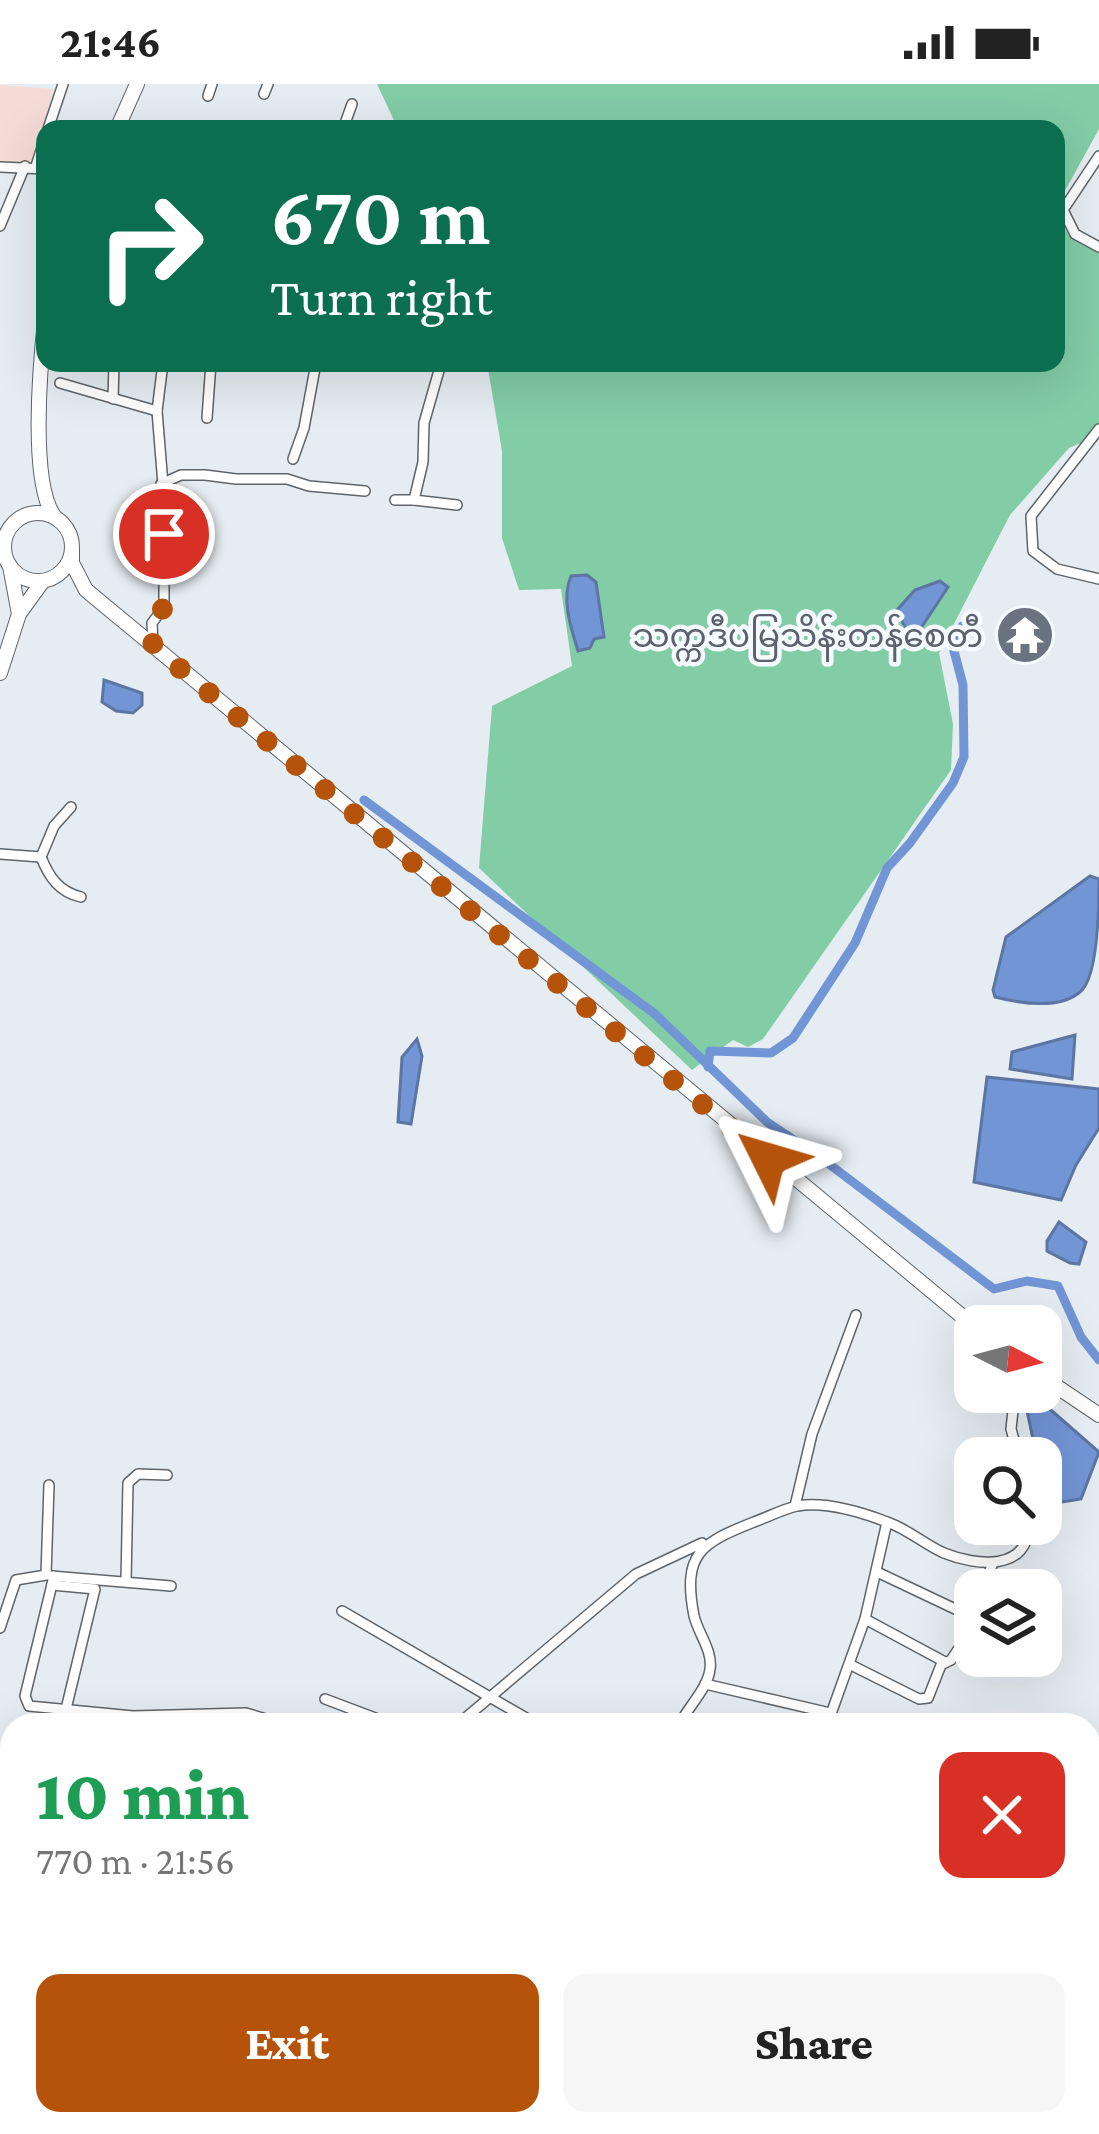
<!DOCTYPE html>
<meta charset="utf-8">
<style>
:root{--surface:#fff;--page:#f6f6f6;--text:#222;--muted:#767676;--accent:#b45309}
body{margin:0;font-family:"Crimson Pro","Noto Sans Myanmar",serif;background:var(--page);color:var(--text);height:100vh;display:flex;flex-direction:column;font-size:45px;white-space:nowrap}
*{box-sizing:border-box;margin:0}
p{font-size:39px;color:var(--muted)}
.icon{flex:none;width:66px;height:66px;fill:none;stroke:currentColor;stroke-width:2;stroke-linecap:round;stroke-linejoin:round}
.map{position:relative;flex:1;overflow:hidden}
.details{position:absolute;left:0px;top:1629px;width:1101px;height:423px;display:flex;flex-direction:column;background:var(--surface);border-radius:36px 36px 0 0;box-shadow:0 12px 48px #0002}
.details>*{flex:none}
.guide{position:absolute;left:36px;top:36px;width:1029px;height:252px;border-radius:24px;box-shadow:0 12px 48px #0002;background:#0b6e4f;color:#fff;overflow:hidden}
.needle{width:78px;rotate:96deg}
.fabs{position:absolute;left:954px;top:1221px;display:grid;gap:24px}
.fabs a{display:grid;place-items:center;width:108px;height:108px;border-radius:24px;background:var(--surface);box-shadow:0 12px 48px #0002;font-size:60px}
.pin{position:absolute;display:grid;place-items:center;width:102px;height:102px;color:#fff;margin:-51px;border:6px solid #fff;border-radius:50%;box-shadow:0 3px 12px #0007}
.me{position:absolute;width:132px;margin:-66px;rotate:310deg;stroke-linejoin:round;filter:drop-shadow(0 0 9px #0008)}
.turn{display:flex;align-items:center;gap:42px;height:252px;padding:0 36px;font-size:54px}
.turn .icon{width:156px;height:156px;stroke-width:2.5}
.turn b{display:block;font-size:84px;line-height:102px}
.round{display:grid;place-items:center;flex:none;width:126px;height:126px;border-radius:24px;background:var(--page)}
.headline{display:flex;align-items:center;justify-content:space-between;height:204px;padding:0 36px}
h1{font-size:72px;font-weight:800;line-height:90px;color:#1e9e55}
.action{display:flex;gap:24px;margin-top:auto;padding:24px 36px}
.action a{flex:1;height:138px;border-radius:24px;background:var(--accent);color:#fff;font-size:48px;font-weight:800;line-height:138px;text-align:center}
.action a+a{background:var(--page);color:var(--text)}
.status{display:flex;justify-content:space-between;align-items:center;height:84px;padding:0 60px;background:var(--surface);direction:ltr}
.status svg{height:33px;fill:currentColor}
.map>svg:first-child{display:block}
.education{fill:#f5dbd5}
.green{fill:#82cca6}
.water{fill:#7295d5;stroke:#5c75a3;stroke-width:3}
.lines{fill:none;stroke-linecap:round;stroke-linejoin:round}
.canal{stroke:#7295d5;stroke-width:9}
.street-casing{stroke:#5e6469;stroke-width:12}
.secondary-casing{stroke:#5e6469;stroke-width:16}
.street{stroke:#fff;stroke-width:9}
.secondary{stroke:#fff;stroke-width:14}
.route{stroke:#b45309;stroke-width:21;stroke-dasharray:0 37.8}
.labels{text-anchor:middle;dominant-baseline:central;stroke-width:9;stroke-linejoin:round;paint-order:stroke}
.worship-label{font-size:33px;fill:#5b616d;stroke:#f4fafe;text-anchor:end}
</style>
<div class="status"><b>21:46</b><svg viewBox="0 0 49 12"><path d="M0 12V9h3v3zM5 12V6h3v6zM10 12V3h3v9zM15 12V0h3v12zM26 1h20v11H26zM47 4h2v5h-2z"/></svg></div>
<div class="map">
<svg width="1099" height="2050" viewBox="0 0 1099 2050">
<rect width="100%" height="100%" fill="#e6edf2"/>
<polygon class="education" points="0,1 53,5 34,79 0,81"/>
<g class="green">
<polygon points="377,0 1099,0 1099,45 1056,123 1056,45 398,45"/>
<polygon points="1056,127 1069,152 1099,165 1099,351 1069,364 1010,431 939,569 953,640 951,686 763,955 748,963 733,956 692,986 479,784 492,622 572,582 561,505 519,506 502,454 502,367 487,279 1056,279"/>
</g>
<g class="water">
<path d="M587,491L596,498L604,553L594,555L590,564L578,567C571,544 561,515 571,492Z"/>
<polygon points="940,497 948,503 913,556 896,527 915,506"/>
<polygon points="104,596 142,609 142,621 133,629 116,627 102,618"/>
<path d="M1090,792L1099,795C1099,819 1099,893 1080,908C1059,926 1019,919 995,913L993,906L1006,853Z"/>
<polygon points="1075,951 1072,995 1010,985 1012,968"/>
<polygon points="417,955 422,972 411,1040 398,1038 402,973"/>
<polygon points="987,993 1099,1005 1099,1044 1076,1081 1061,1116 974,1098"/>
<polygon points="1059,1138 1086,1158 1079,1180 1070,1179 1047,1167 1047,1157"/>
<polygon points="1036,1313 1099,1368 1081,1415 1056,1419 1041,1404 1041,1374 1037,1374 1026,1322"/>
<polygon points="1099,1840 1099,2050 873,2050 884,2040 1089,2040 1089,1850"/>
</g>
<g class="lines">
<g class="canal">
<polyline points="364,716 655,930 767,1038 825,1077 994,1205 1027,1197 1058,1202 1081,1253 1099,1276"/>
<polyline points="708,983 710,967 771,969 793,954 855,859 887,784 910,759 953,699 964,673 963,601 954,567 962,542"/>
</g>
<g class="street-casing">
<g id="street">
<polyline points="264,10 268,0"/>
<polyline points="208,12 212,0"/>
<polyline points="48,45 63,0"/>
<polyline points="343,45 352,20"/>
<polyline points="1099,72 1063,126 1075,150 1099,163"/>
<polyline points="36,82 45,54"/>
<polyline points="0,83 45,85"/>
<polyline points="0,142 25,82"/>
<polyline points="433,279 440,283 424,339 423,378 414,416 457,421"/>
<polyline points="60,299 157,327"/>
<polyline points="113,315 114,279"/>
<polyline points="207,334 211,279"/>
<polyline points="1099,345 1031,432 1033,467 1057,485 1099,495"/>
<polyline points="293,375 304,344 316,279"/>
<polyline points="161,400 181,391 205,391 236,395 287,395 309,402 365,407"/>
<polyline points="395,416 414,416"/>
<polyline points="153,562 152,539 164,523 164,413 157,327 163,279"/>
<polyline points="0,770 41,773 54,742 71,723"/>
<path d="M41,773C49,793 59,808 81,813"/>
<polyline points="969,1238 975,1257"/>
<polyline points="1015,1308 1011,1345 1019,1374"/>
<polyline points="795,1422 812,1350 856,1231"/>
<polyline points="877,1488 972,1533"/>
<polyline points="51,1492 171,1502"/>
<polyline points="54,1492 25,1612 29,1622 133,1632 246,1629 286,1641"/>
<polyline points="126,1497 128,1399 138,1390 167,1391"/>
<polyline points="52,1501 95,1505 66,1625"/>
<polyline points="982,1506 993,1479"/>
<polyline points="342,1527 538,1641"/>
<polyline points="865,1535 945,1578"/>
<polyline points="0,1544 16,1496 46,1491 49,1401"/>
<polyline points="851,1581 919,1615 928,1614 941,1581 951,1576 961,1561 975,1524"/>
<polyline points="705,1600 830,1629"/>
<polyline points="325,1615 394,1641"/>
<polyline points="457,1641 636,1490 702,1459"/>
<path d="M679,1641C688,1623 708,1604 710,1585C713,1567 698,1549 694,1532C682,1469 701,1459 754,1438C768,1433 783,1425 797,1422C826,1417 861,1428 887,1438C908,1445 925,1461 944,1469C976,1482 1029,1488 1029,1440"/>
<polyline points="827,1641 865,1535 887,1438"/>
<polyline points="0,1906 5,1927 0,1951"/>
<polyline points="726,2040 734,2050"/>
</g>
</g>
<g class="secondary-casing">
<g id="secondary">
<polyline points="117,45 137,0"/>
<path d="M45,237C40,282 30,398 54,432"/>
<circle cx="38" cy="463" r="34"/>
<polyline points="72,467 72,479 86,506 975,1243"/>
<polyline points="10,482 19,530"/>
<polyline points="0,589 19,530 43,497"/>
<polyline points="1041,1292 1099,1331"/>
<polyline points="0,1736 12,1737"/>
<polyline points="548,2050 550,2040"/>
</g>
</g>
<use href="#street" class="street"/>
<use href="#secondary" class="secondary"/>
</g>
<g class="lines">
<polyline class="route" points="164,450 164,523 152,539 153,562 768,1075"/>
</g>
<defs>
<g id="temple-disc" transform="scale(3)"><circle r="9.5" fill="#6b7280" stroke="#f4fafe"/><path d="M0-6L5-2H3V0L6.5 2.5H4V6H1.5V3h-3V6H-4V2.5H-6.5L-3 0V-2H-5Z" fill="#fff"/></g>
</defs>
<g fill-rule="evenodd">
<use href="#temple-disc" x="1025" y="551"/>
</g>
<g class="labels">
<g class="worship-label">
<text x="983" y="551">သက္ကဒီပမြသိန်းတန်စေတီ</text>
</g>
</g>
</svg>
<div class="fabs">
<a><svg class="needle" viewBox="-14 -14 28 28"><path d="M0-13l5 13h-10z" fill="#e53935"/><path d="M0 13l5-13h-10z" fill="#767676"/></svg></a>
<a><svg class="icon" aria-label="search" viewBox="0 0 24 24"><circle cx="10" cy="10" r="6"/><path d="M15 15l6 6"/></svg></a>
<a><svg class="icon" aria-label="layers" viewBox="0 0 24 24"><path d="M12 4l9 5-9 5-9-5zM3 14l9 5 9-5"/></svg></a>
</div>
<div class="pin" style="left:164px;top:450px;background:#d93025"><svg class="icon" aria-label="arrive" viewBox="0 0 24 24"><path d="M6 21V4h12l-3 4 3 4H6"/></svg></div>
<svg class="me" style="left:768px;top:1075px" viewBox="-20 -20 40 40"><path d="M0-17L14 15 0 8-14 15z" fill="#b45309" stroke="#fff" stroke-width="4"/></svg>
<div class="guide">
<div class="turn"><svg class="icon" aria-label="right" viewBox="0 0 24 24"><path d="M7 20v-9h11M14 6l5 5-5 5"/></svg><div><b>670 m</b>Turn right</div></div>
</div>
<section class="details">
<div class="headline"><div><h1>10 min</h1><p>770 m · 21:56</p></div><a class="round" style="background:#d93025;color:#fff"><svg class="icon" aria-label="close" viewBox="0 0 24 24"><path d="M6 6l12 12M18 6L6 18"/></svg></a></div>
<div class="action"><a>Exit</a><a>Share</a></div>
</section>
</div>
